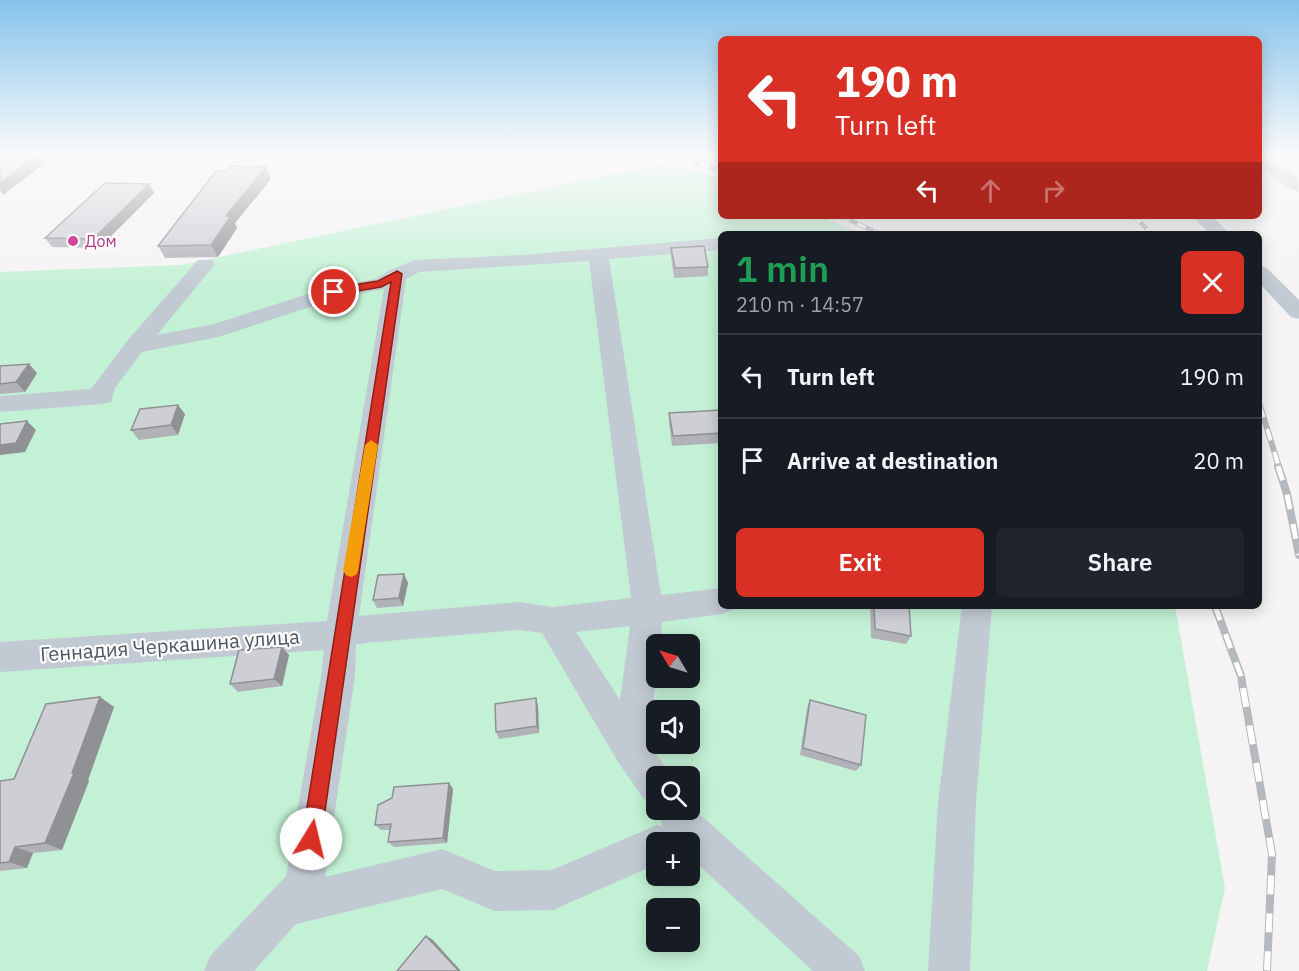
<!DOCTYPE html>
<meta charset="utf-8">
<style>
:root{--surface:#171b24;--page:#20242c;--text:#f1f3f6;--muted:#9ea1a6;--line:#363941;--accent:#d93025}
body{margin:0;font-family:"IBM Plex Sans",sans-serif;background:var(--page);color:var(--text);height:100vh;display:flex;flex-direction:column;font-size:22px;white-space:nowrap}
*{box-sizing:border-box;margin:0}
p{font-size:20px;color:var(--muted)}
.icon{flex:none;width:33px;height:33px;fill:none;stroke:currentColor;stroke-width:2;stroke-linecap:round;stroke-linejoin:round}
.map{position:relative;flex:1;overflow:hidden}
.panel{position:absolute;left:718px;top:231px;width:544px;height:378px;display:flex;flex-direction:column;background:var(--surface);border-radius:9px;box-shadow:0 3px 15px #0003}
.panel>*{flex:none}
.guide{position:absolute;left:718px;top:36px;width:544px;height:183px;border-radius:9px;box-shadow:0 3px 15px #0003;background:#d93025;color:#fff;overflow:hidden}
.needle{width:39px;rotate:308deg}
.controls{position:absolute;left:646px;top:634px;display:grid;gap:12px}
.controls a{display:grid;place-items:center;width:54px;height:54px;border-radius:9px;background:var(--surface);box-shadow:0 3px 15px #0003;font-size:30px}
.pin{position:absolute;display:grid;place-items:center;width:51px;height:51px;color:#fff;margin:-26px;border:3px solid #fff;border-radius:50%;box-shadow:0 2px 6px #0007}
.me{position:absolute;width:66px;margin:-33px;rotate:9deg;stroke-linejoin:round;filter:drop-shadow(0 0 4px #0008)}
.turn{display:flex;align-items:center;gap:21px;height:126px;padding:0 18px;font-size:27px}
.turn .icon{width:78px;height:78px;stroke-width:2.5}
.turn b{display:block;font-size:42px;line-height:51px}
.lanes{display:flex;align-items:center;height:57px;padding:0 18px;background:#0003;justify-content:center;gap:30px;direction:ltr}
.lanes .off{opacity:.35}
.round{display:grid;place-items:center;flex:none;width:63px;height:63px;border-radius:9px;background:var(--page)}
.headline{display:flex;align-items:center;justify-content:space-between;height:102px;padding:0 18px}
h1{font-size:36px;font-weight:600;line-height:45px;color:#1e9e55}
.button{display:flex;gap:12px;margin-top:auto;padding:12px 18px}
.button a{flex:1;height:69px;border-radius:9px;background:var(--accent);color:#fff;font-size:24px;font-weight:600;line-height:69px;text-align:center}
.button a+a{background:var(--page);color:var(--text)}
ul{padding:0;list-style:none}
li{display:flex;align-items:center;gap:18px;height:84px;padding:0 18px;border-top:2px solid var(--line)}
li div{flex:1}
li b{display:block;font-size:22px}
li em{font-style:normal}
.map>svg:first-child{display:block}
.green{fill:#c3f1d5;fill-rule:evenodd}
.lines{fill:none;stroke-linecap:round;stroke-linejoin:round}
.minor{fill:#c1cad2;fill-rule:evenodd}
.rail-far3-casing{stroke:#b5b8bd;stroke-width:4.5}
.rail-far2-casing{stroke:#b5b8bd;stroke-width:6}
.rail-far1-casing{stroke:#b5b8bd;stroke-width:8}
.rail-casing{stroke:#b5b8bd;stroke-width:8}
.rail-far3{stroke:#fff;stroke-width:3;stroke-dasharray:9;stroke-linecap:butt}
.rail-far2{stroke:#fff;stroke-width:4;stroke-dasharray:12;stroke-linecap:butt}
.rail-far1{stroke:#fff;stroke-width:5;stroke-dasharray:15;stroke-linecap:butt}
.rail{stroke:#fff;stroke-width:6;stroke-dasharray:19;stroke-linecap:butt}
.wall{fill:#b0b2b7}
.shaded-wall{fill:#909195}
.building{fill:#cdcfd5;stroke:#909195;stroke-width:1.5}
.route{fill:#d93025;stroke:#8d1f18;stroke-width:1.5}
.slow{fill:#f59e0b}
.hotel-dot{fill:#d1479c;stroke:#fff;stroke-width:2}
.labels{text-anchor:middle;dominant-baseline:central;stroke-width:4.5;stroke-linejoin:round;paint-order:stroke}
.far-hotel-label{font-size:16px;fill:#b23c85;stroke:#fff;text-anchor:start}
.street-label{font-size:20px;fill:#4a5661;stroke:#fff}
</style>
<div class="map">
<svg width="1299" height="971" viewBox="0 0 1299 971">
<rect width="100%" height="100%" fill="#f5f3f3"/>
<path class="green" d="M671,162L721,180L722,216H819L862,234H722V606H1175L1225,888L1207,971H0V272L181,265ZM657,645H690V678H657ZM657,711H690V744H657ZM657,777H690V810H657ZM657,843H690V876H657ZM657,909H690V942H657Z"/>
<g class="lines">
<g class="minor">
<path d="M1260,156L1297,175L1299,192C1290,190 1270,174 1260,168Z"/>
<polygon points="1192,216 1212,216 1230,234 1210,234"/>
<path d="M722,238V250L609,259L661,595L722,588V606H735L733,610L722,614L662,622L660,645H657V670L649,744L672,777H657V804L644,799L618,762L542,633L520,630L364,643L356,645L355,676L325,877L442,849L495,871L552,870L657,825L663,827L655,810L657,806V810H690V801L697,812L859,956L865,971H813L690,857V843H657V864L553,910L495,911L442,889L296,924L254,971H204L210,956L286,876L321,676L324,650L0,672V642L327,621L384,289L338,298L218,337L142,352L115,388L111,402L102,404L0,412V396L91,389L127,341L198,260H212L215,264L157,335L214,324L327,288L375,279L390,270L415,260L521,255ZM589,261L631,598L552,607L520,602L359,616L406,279L419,272ZM630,626L620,700L576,632Z"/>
<polygon points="1260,266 1267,268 1299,300 1299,319 1291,317 1260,284"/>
<polygon points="962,606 992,606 976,802 970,971 928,971 938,802"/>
</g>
<g class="rail-far3-casing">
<g id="rail-far3">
<polyline points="666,154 722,171"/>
<polyline points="841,216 880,234"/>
<polyline points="1134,216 1152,234"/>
</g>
</g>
<g class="rail-far2-casing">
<polyline id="rail-far2" points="1260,406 1279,467"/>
</g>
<g class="rail-far1-casing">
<g id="rail-far1">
<polyline points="1278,466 1287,494 1299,555"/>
<polyline points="1215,606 1241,676 1243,689"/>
</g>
</g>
<g class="rail-casing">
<polyline id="rail" points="1243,688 1272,854 1267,971"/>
</g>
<use href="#rail-far3" class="rail-far3"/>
<use href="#rail-far2" class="rail-far2"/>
<use href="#rail-far1" class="rail-far1"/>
<use href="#rail" class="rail"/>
</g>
<g class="wall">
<polygon points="271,179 235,223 237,228 218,257 165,258 158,246"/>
<polygon points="149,184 154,193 99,248 52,247 45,238"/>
<polygon points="671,248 708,267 708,276 674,278 671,257"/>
<polygon points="0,366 37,373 25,392 0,394"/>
<polygon points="722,410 722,443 672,446 669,422 669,413"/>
<polygon points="185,414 178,435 139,440 131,430"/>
<polygon points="404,574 408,583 403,606 377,608 373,600"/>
<polygon points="870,606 909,606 911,636 906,644 871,638"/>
<polygon points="282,647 289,655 282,686 238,692 230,684"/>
<polygon points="100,697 114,707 88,780 89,781 62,850 33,853 27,868 0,871 0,781 14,779"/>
<polygon points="536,698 538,706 539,733 499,739 496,732"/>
<polygon points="810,700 861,765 856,771 800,755 807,708"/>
<polygon points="449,783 453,789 447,843 394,847 388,842 390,830 381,830 375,825"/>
</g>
<g class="shaded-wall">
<polygon points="39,154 45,163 3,195 0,190 0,183"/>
<polygon points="266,167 271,179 235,223 237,228 218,257 211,245 226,216"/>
<polygon points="149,184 154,193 99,248 93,239"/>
<polygon points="29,364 37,373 25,392 16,382"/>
<polygon points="178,405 185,414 178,435 171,425"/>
<polygon points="27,421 36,430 25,452 0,455 0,445"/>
<polygon points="404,574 408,583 403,606 399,598"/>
<polygon points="282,647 289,655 282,686 274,679"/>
<polygon points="100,697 114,707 88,780 89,781 62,850 45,843"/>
<polygon points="536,698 538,706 539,733 537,726"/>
<polygon points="449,783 453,789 447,843 443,838"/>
<polygon points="15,847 33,853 27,868 9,862"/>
<polygon points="426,936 432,939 461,971 459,971"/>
</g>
<g class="building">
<polygon points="0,154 39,154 0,183"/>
<polygon points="231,166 266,167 226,216 231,216 211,245 158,246 216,171 227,171"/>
<polygon points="105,183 149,184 93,239 45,238"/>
<polygon points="704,246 708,267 675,268 671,248"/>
<polygon points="29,364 16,382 0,384 0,366"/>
<polygon points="178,405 171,425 131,430 140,409"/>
<polygon points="722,410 722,433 673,436 669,413"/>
<polygon points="27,421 16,443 0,445 0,424"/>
<polygon points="404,574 399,598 373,600 378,575"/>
<polygon points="874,606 909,606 911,636 875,629"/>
<polygon points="282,647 274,679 230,684 239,650"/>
<polygon points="100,697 72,773 74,773 45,843 15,847 9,862 0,863 0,781 14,779 46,704"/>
<polygon points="536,698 537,726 496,732 495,704"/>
<polygon points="810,700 866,715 861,765 803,748"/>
<polygon points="449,783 443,838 388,842 391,824 375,825 378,805 392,798 394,787"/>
<polygon points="426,936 459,971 397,971"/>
</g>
<linearGradient id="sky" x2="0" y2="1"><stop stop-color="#85c3ea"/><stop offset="0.53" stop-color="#fafafa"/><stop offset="1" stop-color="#fafafa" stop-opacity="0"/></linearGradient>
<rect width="1299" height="290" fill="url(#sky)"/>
<polygon class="route" points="397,271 402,274 321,839 318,846 311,849 305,846 302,839 391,282 381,287 334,295 329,292 334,288 378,281"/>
<polygon class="slow" points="371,440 378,445 358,571 356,575 351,577 346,575 343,571 365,445"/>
<circle class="hotel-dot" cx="73" cy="241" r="6"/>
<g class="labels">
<g class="far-hotel-label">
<text x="85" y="241">Дом</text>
</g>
<g class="street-label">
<text transform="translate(170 645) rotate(-4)">Геннадия Черкашина улица</text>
</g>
</g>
</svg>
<div class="controls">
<a><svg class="needle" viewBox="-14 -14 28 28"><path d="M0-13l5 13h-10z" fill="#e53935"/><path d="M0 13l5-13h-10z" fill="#9ea1a6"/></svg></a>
<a><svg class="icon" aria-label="sound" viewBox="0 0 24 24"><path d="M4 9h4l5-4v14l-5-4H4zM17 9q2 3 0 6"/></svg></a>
<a><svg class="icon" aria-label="search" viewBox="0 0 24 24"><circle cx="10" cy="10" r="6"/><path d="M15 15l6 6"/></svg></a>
<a>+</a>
<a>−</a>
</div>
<div class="pin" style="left:334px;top:292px;background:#d93025"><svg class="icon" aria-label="arrive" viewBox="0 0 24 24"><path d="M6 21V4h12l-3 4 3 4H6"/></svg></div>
<svg class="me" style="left:311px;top:839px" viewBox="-20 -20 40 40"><circle r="19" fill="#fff"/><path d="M0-13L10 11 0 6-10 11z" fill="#d93025"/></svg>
<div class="guide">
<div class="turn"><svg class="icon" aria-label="left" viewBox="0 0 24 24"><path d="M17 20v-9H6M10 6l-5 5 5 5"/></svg><div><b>190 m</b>Turn left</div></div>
<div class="lanes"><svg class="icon" aria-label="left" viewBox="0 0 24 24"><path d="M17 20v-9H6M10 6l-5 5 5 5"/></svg><svg class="icon off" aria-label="ahead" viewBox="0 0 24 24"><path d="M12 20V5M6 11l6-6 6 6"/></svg><svg class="icon off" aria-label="right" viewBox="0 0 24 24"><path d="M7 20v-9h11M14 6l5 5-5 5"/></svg></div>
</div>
<section class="panel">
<div class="headline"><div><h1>1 min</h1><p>210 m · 14:57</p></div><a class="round" style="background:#d93025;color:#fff"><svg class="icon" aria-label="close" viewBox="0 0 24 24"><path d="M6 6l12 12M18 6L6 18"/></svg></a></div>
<ul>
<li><svg class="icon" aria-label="left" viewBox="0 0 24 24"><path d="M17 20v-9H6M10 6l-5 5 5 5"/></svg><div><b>Turn left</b></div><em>190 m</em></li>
<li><svg class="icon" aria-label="arrive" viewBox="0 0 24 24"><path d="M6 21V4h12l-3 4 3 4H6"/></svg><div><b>Arrive at destination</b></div><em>20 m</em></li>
</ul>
<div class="button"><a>Exit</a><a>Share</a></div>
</section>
</div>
